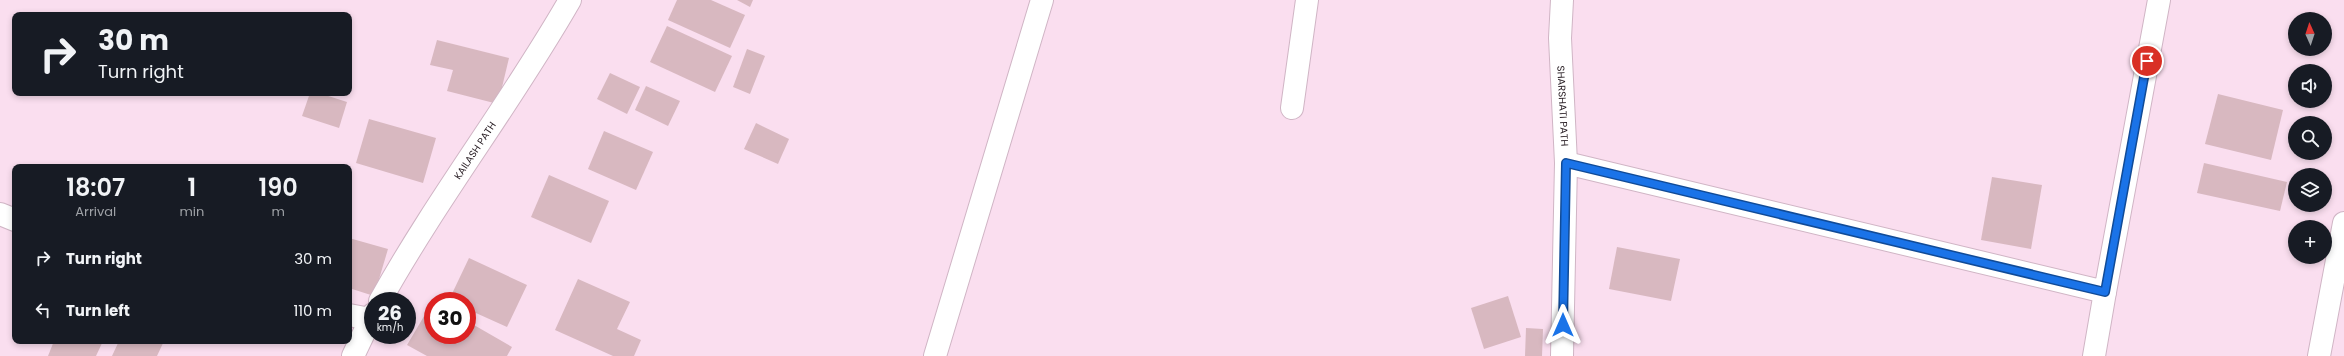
<!DOCTYPE html>
<style>
:root{--surface:#171b24;--page:#242831;--text:#f1f3f6;--muted:#9ea1a6}
body{margin:0;font-family:Poppins,sans-serif;background:var(--page);color:var(--text);height:100vh;display:flex;flex-direction:column;font-size:15px;white-space:nowrap}
*{box-sizing:border-box;margin:0}
p{font-size:13px;color:var(--muted)}
.icon{flex:none;width:22px;height:22px;fill:none;stroke:currentColor;stroke-width:2;stroke-linecap:round;stroke-linejoin:round}
.map{position:relative;flex:1;overflow:hidden}
.details{position:absolute;left:12px;top:164px;width:340px;height:180px;display:flex;flex-direction:column;background:var(--surface);border-radius:8px;box-shadow:0 2px 6px #0003}
.details>*{flex:none}
.guide{position:absolute;left:12px;top:12px;width:340px;height:84px;border-radius:8px;box-shadow:0 2px 6px #0003;background:#171b24;color:var(--text);overflow:hidden}
.needle{width:26px;rotate:357deg}
.tools{position:absolute;left:2288px;top:12px;display:grid;gap:8px}
.tools a{display:grid;place-items:center;width:44px;height:44px;border-radius:50%;background:var(--surface);box-shadow:0 2px 6px #0003;font-size:20px}
.speed{position:absolute;left:364px;top:292px;display:flex;gap:8px;font-size:20px;font-weight:700;text-align:center}
.speed>*{display:grid;place-content:center;width:52px;height:52px;border-radius:50%;background:var(--surface);box-shadow:0 2px 6px #0003;line-height:1}
.speed small{font-size:10px;font-weight:400}
.speed .limit{border:6px solid #d22;background:#fff;color:#111}
.pin{position:absolute;display:grid;place-items:center;width:34px;height:34px;color:#fff;margin:-17px;border:2px solid #fff;border-radius:50%;box-shadow:0 1px 4px #0007}
.me{position:absolute;width:44px;margin:-22px;rotate:0deg;stroke-linejoin:round;filter:drop-shadow(0 0 3px #0008)}
.turn{display:flex;align-items:center;gap:14px;height:84px;padding:0 20px;font-size:18px}
.turn .icon{width:52px;height:52px;stroke-width:2.5}
.turn b{display:block;font-size:28px;line-height:34px}
.eta{display:flex;justify-content:space-evenly;align-items:center;height:68px;text-align:center}
.eta b{font-size:24px;font-weight:600;line-height:28px}
ul{padding:0;list-style:none}
li{display:flex;align-items:center;gap:12px;height:52px;padding:0 20px}
li div{flex:1}
li b{display:block;font-size:15px}
li em{font-style:normal}
.map>svg:first-child{display:block}
.building{fill:#d8b8c0}
.lines{fill:none;stroke-linecap:round;stroke-linejoin:round}
.street-casing{stroke:#d0b5c5;stroke-width:24}
.street{stroke:#fff;stroke-width:22}
.route-casing{stroke:#114b97;stroke-width:10}
.route{stroke:#1a73e8;stroke-width:7}
.labels{text-anchor:middle;dominant-baseline:central;stroke-width:4;stroke-linejoin:round;paint-order:stroke}
.street-label{font-size:10px;fill:#2b2127;stroke:#fcf1f7}
</style>
<div class="map">
<svg width="2344" height="356" viewBox="0 0 2344 356">
<rect width="100%" height="100%" fill="#fadeef"/>
<g class="building">
<polygon points="677,0 711,0 745,15 730,48 668,20"/>
<polygon points="737,0 753,0 750,7"/>
<polygon points="667,26 732,56 715,92 650,62"/>
<polygon points="437,40 509,58 498,104 447,91 453,70 430,65"/>
<polygon points="747,49 765,56 750,94 733,87"/>
<polygon points="610,73 640,87 627,114 597,99"/>
<polygon points="646,86 680,101 668,126 635,110"/>
<polygon points="310,93 319,93 347,102 339,128 302,116"/>
<polygon points="2218,94 2283,110 2271,160 2205,144"/>
<polygon points="369,119 436,138 423,183 356,163"/>
<polygon points="756,123 789,139 778,164 744,149"/>
<polygon points="604,131 653,152 636,190 588,169"/>
<polygon points="2204,163 2287,182 2280,211 2197,193"/>
<polygon points="549,175 609,201 591,243 531,217"/>
<polygon points="1992,177 2042,185 2031,249 1981,240"/>
<polygon points="349,238 388,249 374,296 349,288"/>
<polygon points="1617,247 1680,259 1671,301 1609,289"/>
<polygon points="469,258 527,285 507,327 467,309 467,301 449,300"/>
<polygon points="578,279 630,302 617,329 641,340 634,356 613,356 555,330"/>
<polygon points="1508,296 1521,337 1484,349 1471,308"/>
<polygon points="433,301 433,335 467,335 467,321 512,347 507,356 427,356 407,345"/>
<polygon points="1526,328 1543,329 1542,356 1525,356"/>
<polygon points="54,341 103,341 96,356 48,356"/>
<polygon points="119,341 164,341 157,356 112,356"/>
</g>
<g class="lines">
<g class="street-casing">
<g id="street">
<path id="s1" d="M1562,0L1560,38L1566,163L1562,356"/>
<polyline points="1292,108 1307,0"/>
<polyline points="1566,163 2105,292 2159,0"/>
<polyline points="0,214 15,220"/>
<path id="s2" d="M380,301C438,197 511,103 570,0"/>
<polyline points="349,315 370,319"/>
<polyline points="353,356 373,314"/>
<polyline points="935,356 1042,0"/>
<polyline points="2094,356 2105,292"/>
<polyline points="2319,356 2344,223"/>
</g>
</g>
<use href="#street" class="street"/>
</g>
<g class="lines">
<g class="route-casing">
<polyline id="route" points="1563,325 1566,163 2105,292 2147,61"/>
</g>
<use href="#route" class="route"/>
</g>
<g class="labels">
<g class="street-label">
<text stroke="none"><textPath href="#s1" startOffset="106">SHARSHATI PATH</textPath></text>
<text stroke="none"><textPath href="#s2" startOffset="178">KAILASH PATH</textPath></text>
</g>
</g>
</svg>
<div class="tools">
<a><svg class="needle" viewBox="-14 -14 28 28"><path d="M0-13l5 13h-10z" fill="#e53935"/><path d="M0 13l5-13h-10z" fill="#9ea1a6"/></svg></a>
<a><svg class="icon" aria-label="sound" viewBox="0 0 24 24"><path d="M4 9h4l5-4v14l-5-4H4zM17 9q2 3 0 6"/></svg></a>
<a><svg class="icon" aria-label="search" viewBox="0 0 24 24"><circle cx="10" cy="10" r="6"/><path d="M15 15l6 6"/></svg></a>
<a><svg class="icon" aria-label="layers" viewBox="0 0 24 24"><path d="M12 4l9 5-9 5-9-5zM3 14l9 5 9-5"/></svg></a>
<a>+</a>
</div>
<div class="speed"><div>26<small>km/h</small></div><div class="limit">30</div></div>
<div class="pin" style="left:2147px;top:61px;background:#d93025"><svg class="icon" aria-label="arrive" viewBox="0 0 24 24"><path d="M6 21V4h12l-3 4 3 4H6"/></svg></div>
<svg class="me" style="left:1563px;top:325px" viewBox="-20 -20 40 40"><path d="M0-17L14 15 0 8-14 15z" fill="#1a73e8" stroke="#fff" stroke-width="4"/></svg>
<div class="guide">
<div class="turn"><svg class="icon" aria-label="right" viewBox="0 0 24 24"><path d="M7 20v-9h11M14 6l5 5-5 5"/></svg><div><b>30 m</b>Turn right</div></div>
</div>
<section class="details">
<div class="eta">
<div><b>18:07</b><p>Arrival</p></div>
<div><b>1</b><p>min</p></div>
<div><b>190</b><p>m</p></div>
</div>
<ul>
<li><svg class="icon" aria-label="right" viewBox="0 0 24 24"><path d="M7 20v-9h11M14 6l5 5-5 5"/></svg><div><b>Turn right</b></div><em>30 m</em></li>
<li><svg class="icon" aria-label="left" viewBox="0 0 24 24"><path d="M17 20v-9H6M10 6l-5 5 5 5"/></svg><div><b>Turn left</b></div><em>110 m</em></li>
</ul>
</section>
</div>
